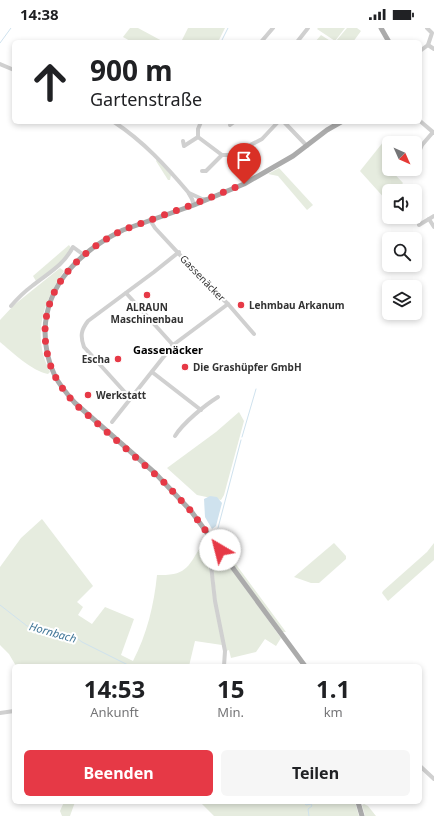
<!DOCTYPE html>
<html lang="de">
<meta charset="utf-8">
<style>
:root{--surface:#fff;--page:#f6f6f6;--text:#202124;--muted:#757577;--accent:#e63946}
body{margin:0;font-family:"Noto Sans",sans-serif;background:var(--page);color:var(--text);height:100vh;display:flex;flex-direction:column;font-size:15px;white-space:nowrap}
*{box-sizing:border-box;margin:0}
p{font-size:13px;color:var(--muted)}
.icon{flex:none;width:22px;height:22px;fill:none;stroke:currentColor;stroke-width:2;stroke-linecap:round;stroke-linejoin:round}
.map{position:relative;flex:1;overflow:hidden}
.details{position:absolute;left:12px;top:636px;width:410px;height:140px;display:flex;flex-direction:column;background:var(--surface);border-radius:6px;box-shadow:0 2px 6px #0003}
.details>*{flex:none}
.top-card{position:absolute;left:12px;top:12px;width:410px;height:84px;border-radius:6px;box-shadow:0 2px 6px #0003;background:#fff;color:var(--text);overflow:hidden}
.needle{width:26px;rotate:135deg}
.buttons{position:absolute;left:382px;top:108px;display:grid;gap:8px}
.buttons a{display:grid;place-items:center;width:40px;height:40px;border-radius:6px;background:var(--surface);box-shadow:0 2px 6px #0003;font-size:20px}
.pin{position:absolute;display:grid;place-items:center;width:34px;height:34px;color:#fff;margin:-41px -17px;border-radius:50% 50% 50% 0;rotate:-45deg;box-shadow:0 0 4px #0007}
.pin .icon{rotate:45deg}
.me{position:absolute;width:44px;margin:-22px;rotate:323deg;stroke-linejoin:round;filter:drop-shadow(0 0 3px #0008)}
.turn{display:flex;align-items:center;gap:14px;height:84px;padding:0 12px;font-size:18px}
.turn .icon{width:52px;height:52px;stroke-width:2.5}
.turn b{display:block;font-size:28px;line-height:34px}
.eta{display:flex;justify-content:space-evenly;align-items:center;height:68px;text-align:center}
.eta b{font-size:24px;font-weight:700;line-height:28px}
.button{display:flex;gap:8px;margin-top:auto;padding:8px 12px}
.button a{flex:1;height:46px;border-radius:6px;background:var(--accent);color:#fff;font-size:16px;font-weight:700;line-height:46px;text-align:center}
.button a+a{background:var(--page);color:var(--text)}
.status{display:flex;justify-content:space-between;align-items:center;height:28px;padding:0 20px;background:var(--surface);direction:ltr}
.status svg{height:11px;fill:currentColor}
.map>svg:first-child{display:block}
.green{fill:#e6ecdf}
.water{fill:#cfe2ee}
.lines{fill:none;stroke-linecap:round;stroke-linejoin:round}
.stream{stroke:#cfe2ee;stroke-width:1}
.minor{stroke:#d0d0d0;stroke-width:4}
.major{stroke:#ababab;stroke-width:5}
.route{stroke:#e63946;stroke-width:7;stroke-dasharray:0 12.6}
.poi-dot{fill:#e63946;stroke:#fff;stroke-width:1.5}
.labels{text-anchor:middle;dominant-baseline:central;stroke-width:4;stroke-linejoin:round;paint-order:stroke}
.street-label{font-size:10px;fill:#333;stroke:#fff}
.poi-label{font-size:10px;font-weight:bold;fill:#333;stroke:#fff;text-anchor:start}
.neighbourhood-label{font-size:11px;font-weight:bold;fill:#000;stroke:#fff}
.water-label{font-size:11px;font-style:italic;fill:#3f7597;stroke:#fff}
</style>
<div class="status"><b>14:38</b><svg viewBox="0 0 49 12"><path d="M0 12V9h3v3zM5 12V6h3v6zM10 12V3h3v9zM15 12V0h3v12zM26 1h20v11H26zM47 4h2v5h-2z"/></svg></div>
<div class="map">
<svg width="434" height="788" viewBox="0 0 434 788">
<rect width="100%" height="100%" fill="#fff"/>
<g class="green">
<polygon points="130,0 138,0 164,14 132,14 123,9"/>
<polygon points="188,0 225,0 218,14 181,14"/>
<polygon points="318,0 345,0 335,13 317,1"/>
<polygon points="347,0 357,0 361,3 353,14 336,13"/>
<polygon points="321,7 332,14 315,14"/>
<polygon points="384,113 389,117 389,133 386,137 403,155 396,163 389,163 389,170 387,173 360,143"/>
<polygon points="157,131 171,147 170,152 168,152 156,133"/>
<polygon points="279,140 313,177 307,182 278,148 268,146"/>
<polygon points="69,217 71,220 64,232 36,253 33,248"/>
<path d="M60,240L64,243C48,267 37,292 42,321C43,329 47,337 50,344L48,346C32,343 12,324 0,314V292L14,277Z"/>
<polygon points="239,384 244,393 224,467 221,472 197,467 167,440 216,404"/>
<path d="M42,491L93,558L77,574L83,579L78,587L92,596L105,579L134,591L121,627L133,633C147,606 154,577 157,547C188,548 188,538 203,515L208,522L222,617L195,613L189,638H16L9,626L0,617V539L21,510Z"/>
<polygon points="216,507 219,509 233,530 232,531 286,604 282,604 216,513 215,509"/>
<polygon points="334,515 346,528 346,531 319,555 311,555 294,549"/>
<polygon points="434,515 434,532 388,573 382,565 383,563 427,524"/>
<polygon points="212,517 214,517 281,610 276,618 265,611 256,624 231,630 229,622 226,623 217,578 211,518"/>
<polygon points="64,774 75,774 70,788 62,788 60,783"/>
<polygon points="200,774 355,774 359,788 214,788"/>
<polygon points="364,776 368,778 376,788 365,788 362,777"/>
</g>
<polygon class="water" points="210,468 217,469 222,475 216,498 212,501 205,489 204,471"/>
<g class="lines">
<g class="stream">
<polyline points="221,14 228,0"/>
<polyline points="0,15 11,0"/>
<polyline points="242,409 256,361"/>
<polyline points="218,500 241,412"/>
<polyline points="0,577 27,598 74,608 82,614 130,638"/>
<polyline points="293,774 294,774"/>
<polyline points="300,774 301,775 304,774 306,777 311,776 312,778 308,781 309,788"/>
</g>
<g class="minor">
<polyline points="261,14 273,0"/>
<polyline points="297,14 308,0"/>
<polyline points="428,17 434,21"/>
<polyline points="420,23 428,17 432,5 427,0"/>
<polyline points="0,36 14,42"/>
<polyline points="420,93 434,105"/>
<path d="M114,94C143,113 166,138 188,164L192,171L194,177"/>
<polyline points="201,94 198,101 198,109 222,127 231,127 262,111 278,94"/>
<polyline points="284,94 307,118"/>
<polyline points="230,97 234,94"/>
<polyline points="183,113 184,118 198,109"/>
<polyline points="415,133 422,117 433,104"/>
<polyline points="202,143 206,143 222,127"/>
<polyline points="189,165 202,171 208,171"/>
<polyline points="429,191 434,199"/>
<polyline points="150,192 155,200 207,256 228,276 254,306"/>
<polyline points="419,197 434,188"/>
<polyline points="126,265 173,317"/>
<path d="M11,278C17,271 24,264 32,258C48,245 63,238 73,219L84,227"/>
<polyline points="152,344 201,382"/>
<path d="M131,371L84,319C80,308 81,302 88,293L154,244L179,224"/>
<polyline points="112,394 173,317 228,276"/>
<path d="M175,408C183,395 205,377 218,369"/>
<polyline points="212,511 209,519 215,573 225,623 224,638"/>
<polyline points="0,685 14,683"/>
<polyline points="420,738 434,751"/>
</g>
<g class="major">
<polyline points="381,0 389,14"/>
<path d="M305,638L191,483L155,445L75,375C67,366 60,358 55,348C48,334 45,318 45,303C46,255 82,222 123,202L194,177L244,156L293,128L327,102L341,94"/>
<polyline points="358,774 362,788"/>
</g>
</g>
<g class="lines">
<path class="route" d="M220,522L191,483L166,456L74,375C67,366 60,358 55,348C48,334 45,318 45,303C46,255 82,222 123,202L194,176L244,156"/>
</g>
<g class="poi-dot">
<circle cx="147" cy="267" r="4"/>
<circle cx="241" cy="277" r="4"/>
<circle cx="118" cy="331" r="4"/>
<circle cx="185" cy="339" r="4"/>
<circle cx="88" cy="367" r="4"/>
</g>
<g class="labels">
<g class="street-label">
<text transform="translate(203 250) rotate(46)">Gassenäcker</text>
</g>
<g class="poi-label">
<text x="249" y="277">Lehmbau Arkanum</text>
<text x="147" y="279" text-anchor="middle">ALRAUN<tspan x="147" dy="12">Maschinenbau</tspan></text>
<text x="110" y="331" text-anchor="end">Escha</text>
<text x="193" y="339">Die Grashüpfer GmbH</text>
<text x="96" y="367">Werkstatt</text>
</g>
<g class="neighbourhood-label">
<text x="168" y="321">Gassenäcker</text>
</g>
<g class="water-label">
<text transform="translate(53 604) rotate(16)">Hornbach</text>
</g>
</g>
</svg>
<div class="buttons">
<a><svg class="needle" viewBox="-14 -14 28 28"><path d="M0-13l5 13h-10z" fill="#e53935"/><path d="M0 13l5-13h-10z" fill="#757577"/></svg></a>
<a><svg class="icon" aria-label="sound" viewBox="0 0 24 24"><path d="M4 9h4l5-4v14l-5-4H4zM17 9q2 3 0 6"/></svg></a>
<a><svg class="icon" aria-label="search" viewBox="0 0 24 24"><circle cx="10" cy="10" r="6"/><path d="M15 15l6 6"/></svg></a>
<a><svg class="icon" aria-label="layers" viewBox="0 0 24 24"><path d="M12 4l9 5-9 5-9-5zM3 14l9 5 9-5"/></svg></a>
</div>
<div class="pin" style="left:244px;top:156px;background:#d93025"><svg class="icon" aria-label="arrive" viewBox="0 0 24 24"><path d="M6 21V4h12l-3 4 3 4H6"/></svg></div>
<svg class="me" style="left:220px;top:522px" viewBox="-20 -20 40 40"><circle r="19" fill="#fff"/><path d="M0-13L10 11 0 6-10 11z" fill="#e63946"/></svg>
<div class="top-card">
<div class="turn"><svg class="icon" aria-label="ahead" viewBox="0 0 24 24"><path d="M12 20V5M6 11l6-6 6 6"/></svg><div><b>900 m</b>Gartenstraße</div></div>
</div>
<section class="details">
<div class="eta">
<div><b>14:53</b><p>Ankunft</p></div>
<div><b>15</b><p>Min.</p></div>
<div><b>1.1</b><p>km</p></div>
</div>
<div class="button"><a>Beenden</a><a>Teilen</a></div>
</section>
</div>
